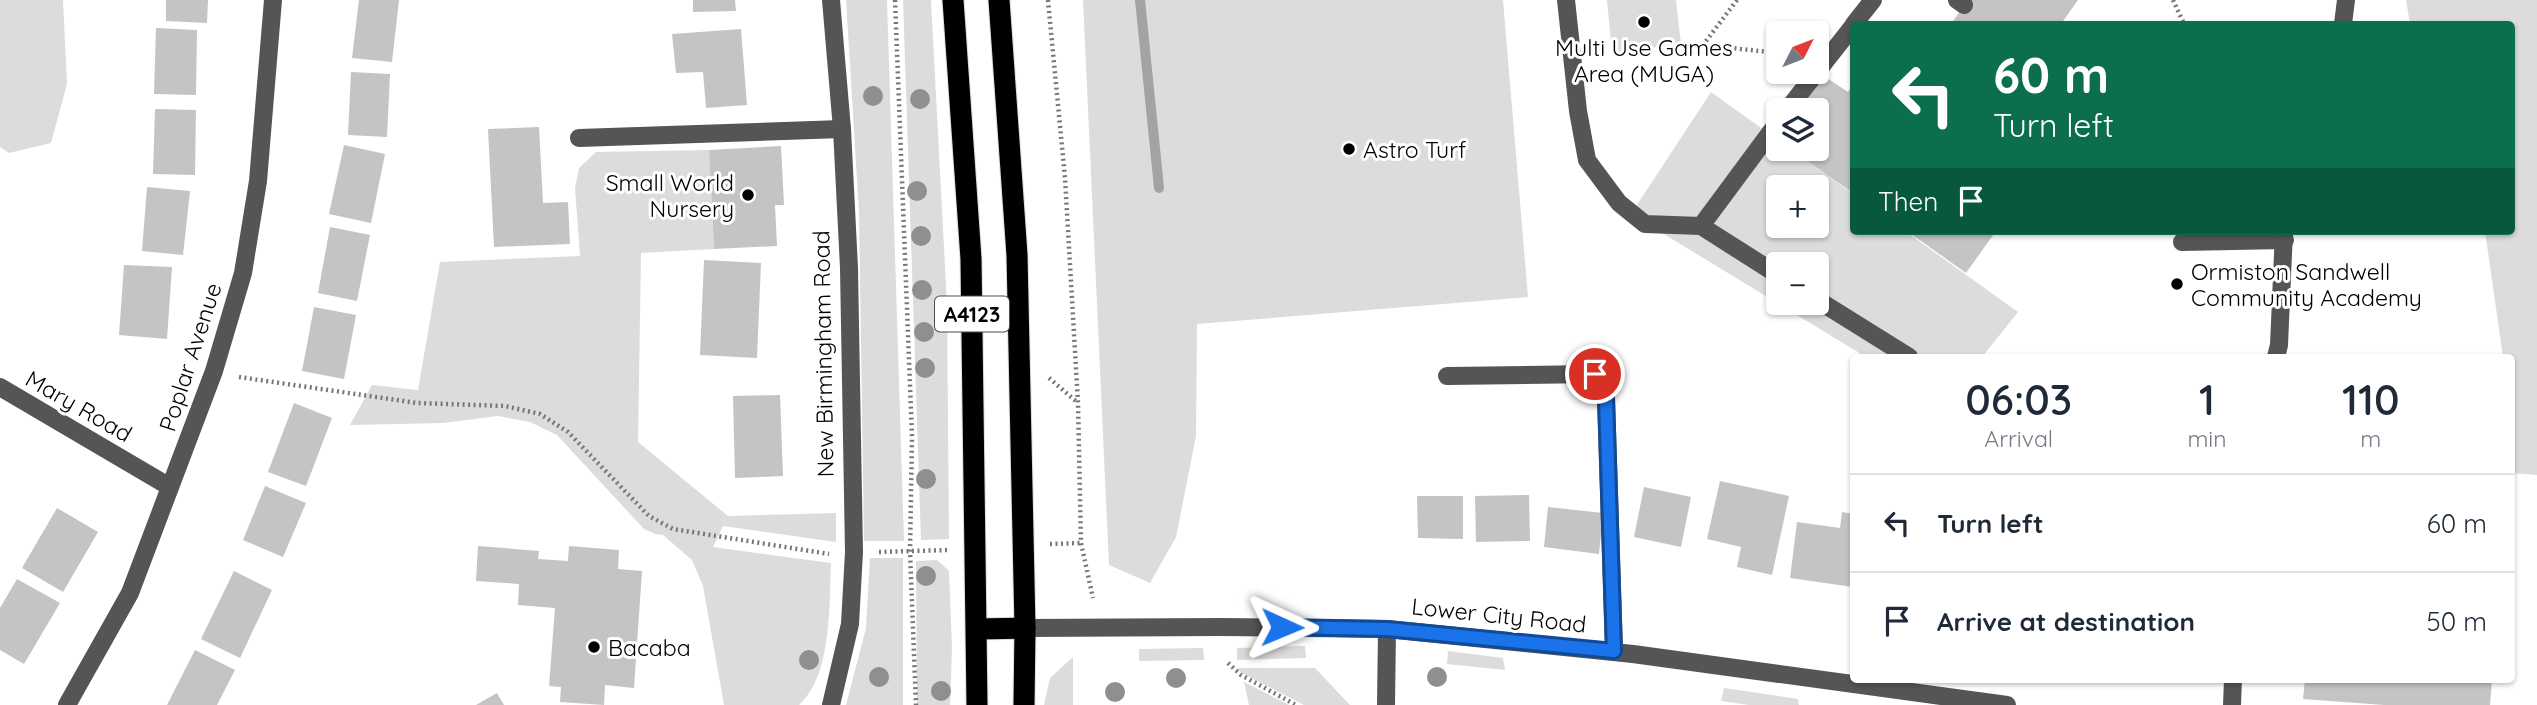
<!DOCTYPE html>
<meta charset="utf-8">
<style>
:root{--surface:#fff;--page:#f6f6f7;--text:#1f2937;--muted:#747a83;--line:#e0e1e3}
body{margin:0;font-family:Quicksand,sans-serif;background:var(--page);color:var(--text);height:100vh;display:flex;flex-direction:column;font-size:26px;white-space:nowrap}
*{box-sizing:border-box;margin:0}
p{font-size:23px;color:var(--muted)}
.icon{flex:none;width:38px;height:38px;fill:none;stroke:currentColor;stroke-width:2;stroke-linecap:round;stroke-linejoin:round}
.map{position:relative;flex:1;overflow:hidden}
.drawer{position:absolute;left:1850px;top:354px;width:665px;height:329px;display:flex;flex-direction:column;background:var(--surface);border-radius:7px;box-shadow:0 2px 5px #0004}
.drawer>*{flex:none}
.hud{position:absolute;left:1850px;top:21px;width:665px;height:214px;border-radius:7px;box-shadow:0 2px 5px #0004;background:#0b6e4f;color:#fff;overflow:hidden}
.needle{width:46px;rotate:48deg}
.controls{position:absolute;left:1766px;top:21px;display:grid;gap:14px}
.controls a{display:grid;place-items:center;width:63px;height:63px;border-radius:7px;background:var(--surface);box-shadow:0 2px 5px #0004;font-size:35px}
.pin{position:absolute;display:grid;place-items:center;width:60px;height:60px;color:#fff;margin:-30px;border:4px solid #fff;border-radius:50%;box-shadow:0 2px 7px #0007}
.me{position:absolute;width:77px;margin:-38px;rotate:91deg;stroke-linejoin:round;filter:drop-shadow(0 0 5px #0008)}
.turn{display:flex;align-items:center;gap:24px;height:147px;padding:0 28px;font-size:32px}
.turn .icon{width:91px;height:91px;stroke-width:2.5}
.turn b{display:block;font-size:49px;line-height:60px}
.then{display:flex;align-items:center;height:66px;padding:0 28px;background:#0003;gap:14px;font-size:26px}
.eta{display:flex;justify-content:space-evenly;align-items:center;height:119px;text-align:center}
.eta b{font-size:42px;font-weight:600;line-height:49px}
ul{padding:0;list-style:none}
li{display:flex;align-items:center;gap:21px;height:98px;padding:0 28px;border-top:2px solid var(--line)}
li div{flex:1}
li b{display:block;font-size:26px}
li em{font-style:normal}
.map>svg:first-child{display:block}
.green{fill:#dcdcdc;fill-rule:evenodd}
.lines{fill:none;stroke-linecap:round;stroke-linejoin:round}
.stream{stroke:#a3a3a3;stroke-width:10}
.building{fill:#c4c4c4}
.highway-casing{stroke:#dbdbdb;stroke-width:23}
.path{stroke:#777;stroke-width:4.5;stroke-dasharray:2 3.5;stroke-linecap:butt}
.minor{stroke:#555;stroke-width:18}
.highway{stroke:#000;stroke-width:21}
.tree{fill:#8f8f8f}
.route-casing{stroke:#114b97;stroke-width:18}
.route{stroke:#1a73e8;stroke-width:12}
.poi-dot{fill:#000;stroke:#fff;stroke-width:2.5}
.labels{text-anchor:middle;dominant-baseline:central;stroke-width:6;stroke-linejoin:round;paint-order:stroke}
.shield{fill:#fff;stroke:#4c4c4c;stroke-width:2}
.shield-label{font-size:21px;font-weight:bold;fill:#000}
.poi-label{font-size:23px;fill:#000;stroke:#fff;text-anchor:start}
.street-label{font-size:23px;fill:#000;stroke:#fff}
</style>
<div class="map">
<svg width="2537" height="705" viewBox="0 0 2537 705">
<rect width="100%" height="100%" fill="#fff"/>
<g class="green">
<polygon points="0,0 63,0 67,84 51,143 9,153 0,147"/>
<polygon points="846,0 887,0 904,541 864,541 859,212"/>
<polygon points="903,0 931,0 947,305 949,539 921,540"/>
<polygon points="1083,0 1503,0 1528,297 1197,324 1196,436 1176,537 1150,583 1109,565"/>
<polygon points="1607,0 1676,0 1681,44 1612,53"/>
<polygon points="2406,0 2537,0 2537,475 2511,473 2511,357 2503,357 2485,231 2511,231 2511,24 2410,24"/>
<path d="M1711,92L1778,140V149H1791L1853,194V231H1905L2018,312L1982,357H1866L1631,214ZM1778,187H1816V226H1778ZM1778,264H1816V303H1778Z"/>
<path d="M709,150L714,249L641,253L638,442L728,516L836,513V542L723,526L713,547L831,563C829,605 832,676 799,705H724L703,586L692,560L663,535L655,534L644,529L557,435L530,422L498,416L443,423L350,425L372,385L418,390L440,262L580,256L575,188L579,168L596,152Z"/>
<polygon points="870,558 903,558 903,705 846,705 866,628"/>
<polygon points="937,560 949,571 952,648 950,705 917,705 916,561"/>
<polygon points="1305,646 1306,658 1237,660 1237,648"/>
<polygon points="1203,648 1204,660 1139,661 1139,649"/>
<polygon points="1448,651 1503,658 1505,670 1447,664"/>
<polygon points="1073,657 1073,705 1044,705 1050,678"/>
<polygon points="1237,668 1315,668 1350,705 1304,705 1242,673"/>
<polygon points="1244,682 1289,705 1249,705"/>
<polygon points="1724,688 1798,699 1799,705 1749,705 1721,701"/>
</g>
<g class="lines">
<polyline class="stream" points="1140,0 1159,188"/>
</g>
<g class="building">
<polygon points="166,0 208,0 207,23 166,21"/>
<polygon points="359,0 399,0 392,62 352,58"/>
<polygon points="693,0 735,0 736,11 693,12"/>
<polygon points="1968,0 2078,0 2061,24 1951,24"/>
<polygon points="156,28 197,30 196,95 154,94"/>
<polygon points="741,29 747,105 706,108 703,72 676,73 672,34"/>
<polygon points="351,72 390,74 387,137 348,135"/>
<polygon points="1821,74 1848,92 1853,83 1853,193 1790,149 1816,149 1816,110 1796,110"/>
<polygon points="155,109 196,110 195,175 153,174"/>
<polygon points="539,127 543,203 568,202 570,244 494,247 488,129"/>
<polygon points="344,145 385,154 371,223 329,214"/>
<polygon points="781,146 784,205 775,205 777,246 714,249 709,150"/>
<polygon points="147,187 190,191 183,255 142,251"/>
<polygon points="330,227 370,235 357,301 318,293"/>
<polygon points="1907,231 1996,231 1966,273"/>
<polygon points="704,260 761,263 757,358 700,355"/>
<polygon points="124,265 172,267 167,339 119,335"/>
<polygon points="314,307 356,315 344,379 302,371"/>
<polygon points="780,395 783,476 735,478 733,396"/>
<polygon points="294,403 332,418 306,486 268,472"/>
<polygon points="1720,481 1789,496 1772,575 1737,567 1741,547 1707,539"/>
<polygon points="265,486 306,503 283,557 243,540"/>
<polygon points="1644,487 1691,497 1681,547 1634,537"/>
<polygon points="1529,495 1530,541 1476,542 1475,496"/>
<polygon points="1417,496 1463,496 1463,539 1418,538"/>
<polygon points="1548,507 1603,513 1599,554 1544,547"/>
<polygon points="57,508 98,532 63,592 22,568"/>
<polygon points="1842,512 1853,514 1853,587 1790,578 1797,522 1840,528"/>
<polygon points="478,546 539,551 538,559 568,561 569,546 619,550 618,569 642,571 634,688 605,685 604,705 560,702 561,687 549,686 555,608 518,605 519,584 476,581"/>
<polygon points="234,571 272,590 240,658 201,639"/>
<polygon points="17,579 60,603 24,664 0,650 0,608"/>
<polygon points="195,650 235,670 217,705 167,705"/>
<polygon points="2305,679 2492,679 2490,705 2384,705 2303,699"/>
<polygon points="497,693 504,705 476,705"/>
</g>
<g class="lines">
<g class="highway-casing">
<g id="highway">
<polyline points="953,0 971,259 977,705"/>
<polyline points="999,0 1017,255 1025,628 1024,705"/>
<polyline points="977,629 1025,628"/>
</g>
</g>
<g class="path">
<polyline points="895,0 912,437 910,552 916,705"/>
<polyline points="1048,0 1065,178 1078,403 1081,543 1093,598"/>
<polyline points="1737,0 1703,45 1778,53"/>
<polyline points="2173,0 2184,24"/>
<polyline points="239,377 417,403 505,406 540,414 568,432 649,516 673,529 829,554"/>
<polyline points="1049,378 1078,403"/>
<polyline points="1050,544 1081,543"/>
<polyline points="879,552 947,550"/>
<polyline points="1228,663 1241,675 1296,705"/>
</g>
<g class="minor">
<polyline points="1566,0 1578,111 1587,160 1619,203 1645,224 1701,226 1778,275"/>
<polyline points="1957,0 1964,5"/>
<polyline points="1854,24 1873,0"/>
<polyline points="2343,24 2346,0"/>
<polyline points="1787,110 1853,26"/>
<polyline points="579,138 842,129"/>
<polyline points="1701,226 1778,122"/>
<polyline points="2182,242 2285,240"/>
<polyline points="1816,299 1909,357"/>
<polyline points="2276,357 2279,345 2284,231"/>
<polyline points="1447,376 1595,374 1603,381 1606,398 1614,651"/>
<polyline points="0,387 170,487"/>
<polyline points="1025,628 1221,627 1387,629 1633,654 2007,705"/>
<polyline points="67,705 130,593 214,371 243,273 258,181 273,0"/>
<polyline points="831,705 850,624 854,552 849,268 842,129 831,0"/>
<polyline points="1386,705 1387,629"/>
<polyline points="2232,705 2233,679"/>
</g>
<use href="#highway" class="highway"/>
</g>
<g class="tree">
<circle cx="873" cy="96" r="10"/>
<circle cx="920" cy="99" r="10"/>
<circle cx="917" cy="191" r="10"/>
<circle cx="921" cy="236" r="10"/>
<circle cx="922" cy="290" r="10"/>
<circle cx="924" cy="332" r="10"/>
<circle cx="925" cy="368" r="10"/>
<circle cx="926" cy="479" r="10"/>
<circle cx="926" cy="576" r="10"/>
<circle cx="809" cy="660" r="10"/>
<circle cx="879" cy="677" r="10"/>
<circle cx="1437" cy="677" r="10"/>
<circle cx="1176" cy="678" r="10"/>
<circle cx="941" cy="691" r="10"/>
<circle cx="1115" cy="692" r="10"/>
</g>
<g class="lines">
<g class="route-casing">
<polyline id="route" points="1282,627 1387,629 1614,651 1606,398 1603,381 1595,374"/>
</g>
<use href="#route" class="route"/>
</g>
<g class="poi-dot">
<circle cx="1644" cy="22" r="7"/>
<circle cx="1349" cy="149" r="7"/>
<circle cx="748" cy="195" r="7"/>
<circle cx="2177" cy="284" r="7"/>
<circle cx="594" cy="647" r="7"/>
</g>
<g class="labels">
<rect class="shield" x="935" y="296.5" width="74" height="35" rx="5"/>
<g class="shield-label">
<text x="972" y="314">A4123</text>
</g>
<g class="poi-label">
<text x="1644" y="47" text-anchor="middle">Multi Use Games<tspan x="1644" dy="26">Area (MUGA)</tspan></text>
<text x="1363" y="149">Astro Turf</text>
<text x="734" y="182" text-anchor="end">Small World<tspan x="734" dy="26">Nursery</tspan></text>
<text x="2191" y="271">Ormiston Sandwell<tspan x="2191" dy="26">Community Academy</tspan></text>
<text x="608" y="647">Bacaba</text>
</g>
<g class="street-label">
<text transform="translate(823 354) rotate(-91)">New Birmingham Road</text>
<text transform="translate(190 357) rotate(-72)">Poplar Avenue</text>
<text transform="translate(79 406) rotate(30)">Mary Road</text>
<text transform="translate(1499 615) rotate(6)">Lower City Road</text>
</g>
</g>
</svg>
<div class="controls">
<a><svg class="needle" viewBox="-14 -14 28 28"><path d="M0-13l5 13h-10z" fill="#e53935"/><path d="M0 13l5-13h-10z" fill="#747a83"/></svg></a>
<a><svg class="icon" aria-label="layers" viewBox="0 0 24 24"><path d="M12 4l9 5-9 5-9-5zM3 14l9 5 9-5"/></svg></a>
<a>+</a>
<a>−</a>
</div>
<div class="pin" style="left:1595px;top:374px;background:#d93025"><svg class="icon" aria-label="arrive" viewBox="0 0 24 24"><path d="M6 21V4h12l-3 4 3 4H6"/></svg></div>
<svg class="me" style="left:1282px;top:627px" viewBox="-20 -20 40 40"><path d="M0-17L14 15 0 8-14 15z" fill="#1a73e8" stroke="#fff" stroke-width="4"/></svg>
<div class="hud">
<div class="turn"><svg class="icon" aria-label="left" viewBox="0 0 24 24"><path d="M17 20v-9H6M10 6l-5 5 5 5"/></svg><div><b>60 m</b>Turn left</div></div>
<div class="then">Then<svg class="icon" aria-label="arrive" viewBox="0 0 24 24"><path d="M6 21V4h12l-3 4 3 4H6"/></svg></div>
</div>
<section class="drawer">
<div class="eta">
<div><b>06:03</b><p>Arrival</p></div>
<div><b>1</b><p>min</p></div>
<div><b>110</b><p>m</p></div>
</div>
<ul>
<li><svg class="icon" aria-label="left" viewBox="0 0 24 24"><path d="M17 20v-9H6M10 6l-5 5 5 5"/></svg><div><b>Turn left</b></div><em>60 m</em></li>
<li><svg class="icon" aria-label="arrive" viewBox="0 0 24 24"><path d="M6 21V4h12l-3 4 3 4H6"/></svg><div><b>Arrive at destination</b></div><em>50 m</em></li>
</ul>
</section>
</div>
